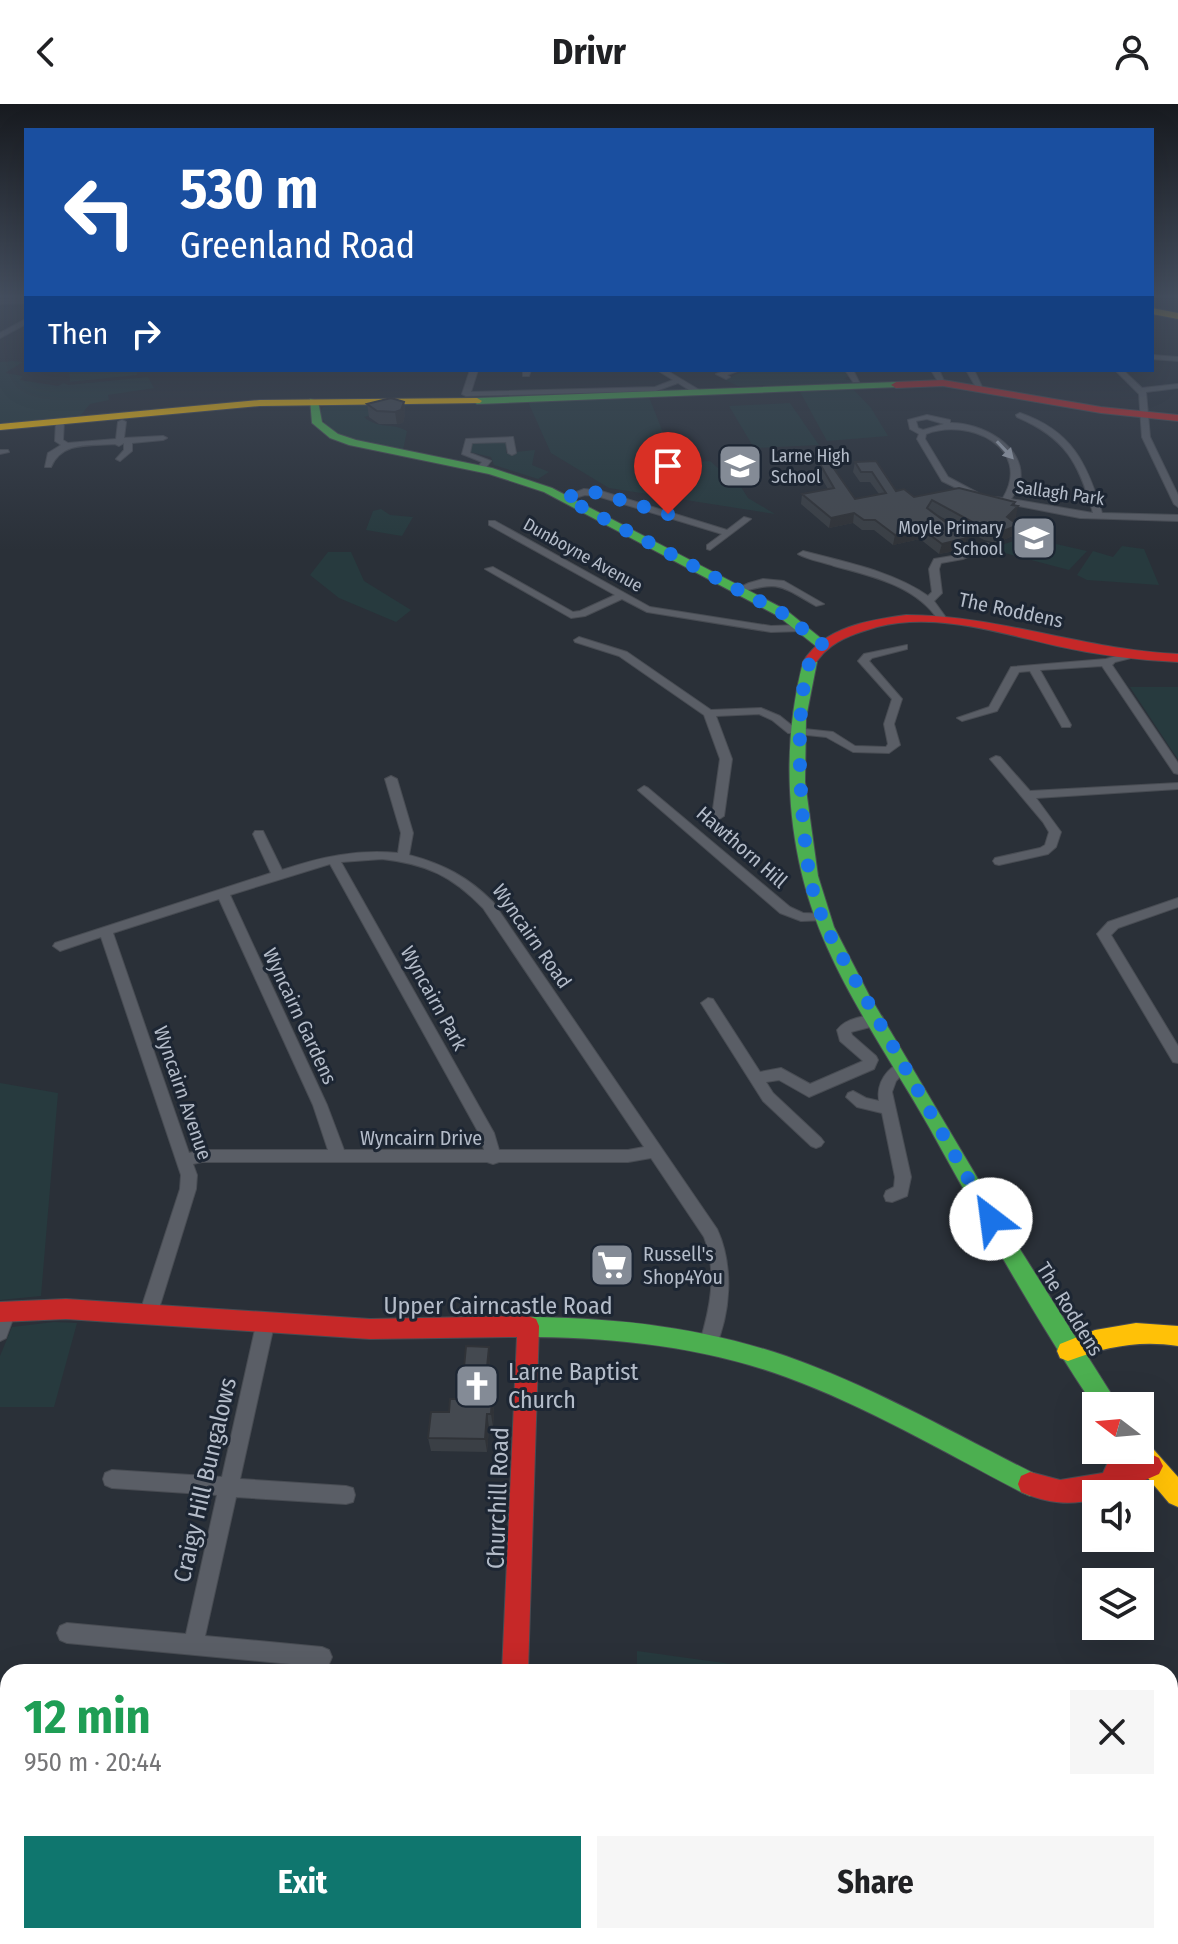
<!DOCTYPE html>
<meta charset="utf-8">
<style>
:root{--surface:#fff;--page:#f6f6f6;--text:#202124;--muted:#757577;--accent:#0f766e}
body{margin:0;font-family:"Fira Sans Condensed",sans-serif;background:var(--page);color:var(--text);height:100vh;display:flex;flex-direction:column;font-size:30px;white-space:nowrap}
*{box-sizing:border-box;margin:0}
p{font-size:26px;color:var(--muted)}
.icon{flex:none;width:44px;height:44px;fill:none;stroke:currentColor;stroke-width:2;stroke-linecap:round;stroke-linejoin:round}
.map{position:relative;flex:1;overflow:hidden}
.details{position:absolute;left:0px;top:1560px;width:1178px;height:280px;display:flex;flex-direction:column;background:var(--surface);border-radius:24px 24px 0 0;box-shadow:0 8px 32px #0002}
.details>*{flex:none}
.hud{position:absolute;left:24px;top:24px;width:1130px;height:244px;border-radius:0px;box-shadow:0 8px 32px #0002;background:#1a4fa0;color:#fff;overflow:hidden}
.needle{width:52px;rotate:286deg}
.tools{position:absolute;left:1082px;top:1288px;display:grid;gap:16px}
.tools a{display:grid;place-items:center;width:72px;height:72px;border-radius:0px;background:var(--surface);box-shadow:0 8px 32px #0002;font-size:40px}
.pin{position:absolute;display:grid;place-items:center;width:68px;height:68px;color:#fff;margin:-82px -34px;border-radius:50% 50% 50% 0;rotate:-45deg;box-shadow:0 0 8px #0007}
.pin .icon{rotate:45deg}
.me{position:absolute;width:88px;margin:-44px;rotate:330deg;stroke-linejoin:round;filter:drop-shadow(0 0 6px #0008)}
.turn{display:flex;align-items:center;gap:28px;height:168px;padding:0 24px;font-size:36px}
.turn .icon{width:104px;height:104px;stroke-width:2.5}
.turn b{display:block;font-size:56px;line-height:68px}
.then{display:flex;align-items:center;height:76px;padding:0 24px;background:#0003;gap:16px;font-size:30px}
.round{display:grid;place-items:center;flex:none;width:84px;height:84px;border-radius:0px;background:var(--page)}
.summary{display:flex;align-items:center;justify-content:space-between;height:136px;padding:0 24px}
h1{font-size:48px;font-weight:700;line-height:60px;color:#1e9e55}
.primary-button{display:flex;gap:16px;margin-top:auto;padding:16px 24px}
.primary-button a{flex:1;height:92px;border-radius:0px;background:var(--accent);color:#fff;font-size:32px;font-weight:700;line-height:92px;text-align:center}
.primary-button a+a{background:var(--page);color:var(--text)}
header{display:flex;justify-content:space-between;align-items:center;height:104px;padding:0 24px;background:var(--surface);font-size:36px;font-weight:700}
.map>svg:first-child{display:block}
.green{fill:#273a3e}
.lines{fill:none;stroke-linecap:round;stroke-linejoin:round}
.street-casing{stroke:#484c53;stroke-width:2}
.fast-casing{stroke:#484c53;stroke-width:2}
.slow-casing{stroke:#484c53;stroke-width:2}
.jam-casing{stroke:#484c53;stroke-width:2}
.street{fill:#5a5e66;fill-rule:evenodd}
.fast{fill:#4caf50;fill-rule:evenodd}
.slow{fill:#ffc107;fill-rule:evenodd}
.jam{fill:#c62828;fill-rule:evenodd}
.wall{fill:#3a3f45}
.shaded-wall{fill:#303338}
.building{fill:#444950;stroke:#303338;stroke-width:2}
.oneway{fill:#a2a9b5}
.route{stroke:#1a73e8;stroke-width:14;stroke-dasharray:0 25.2}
.labels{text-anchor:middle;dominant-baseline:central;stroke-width:6;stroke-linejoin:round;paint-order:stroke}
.far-poi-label{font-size:18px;fill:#b4bcc9;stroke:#1d2633;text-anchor:start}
.far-street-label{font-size:18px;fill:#b4bcc9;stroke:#1d2633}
.street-label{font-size:20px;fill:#b4bcc9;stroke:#1d2633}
.poi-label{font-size:20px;fill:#b4bcc9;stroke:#1d2633;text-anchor:start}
.near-street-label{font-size:24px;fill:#b4bcc9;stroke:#1d2633}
.near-poi-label{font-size:24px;fill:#b4bcc9;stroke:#1d2633;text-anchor:start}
</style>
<header><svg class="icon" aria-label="back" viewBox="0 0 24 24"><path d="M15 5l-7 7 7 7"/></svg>Drivr<svg class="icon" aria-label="person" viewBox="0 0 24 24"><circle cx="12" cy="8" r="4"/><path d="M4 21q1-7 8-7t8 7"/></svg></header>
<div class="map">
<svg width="1178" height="1840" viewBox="0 0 1178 1840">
<rect width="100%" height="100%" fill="#2a3038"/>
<g class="green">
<polygon points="14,257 23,258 5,269 23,272 20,276 58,282 64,279 68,281 148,273 154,284 108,291 109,296 90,300 80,312 0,319 0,258"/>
<polygon points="69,266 137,266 137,271 70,278"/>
<polygon points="745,266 842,266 850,271 844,275 862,279 738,282 725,276"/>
<polygon points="852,284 871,304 888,332 827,337 799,286"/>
<polygon points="649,293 675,359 710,357 718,364 754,373 736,375 748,394 775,410 609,384 551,349 528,298"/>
<polygon points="790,299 819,341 754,344 729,302"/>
<path d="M334,301H410L364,313C380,326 391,318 407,327L403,346C373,340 334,340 319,309L323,303Z"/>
<polygon points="506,337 506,349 535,346 532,361 549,368 538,375 494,361 491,353 470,348 471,339"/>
<polygon points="381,405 390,411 413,413 402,432 366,426 373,407"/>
<polygon points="1025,433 1087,447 1069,466 990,445"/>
<polygon points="1122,442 1144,445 1159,481 1087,476 1077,471 1093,447 1113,453"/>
<polygon points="328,448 351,448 364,477 411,506 396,518 339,494 310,471"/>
<polygon points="1130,583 1178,583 1178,655 1171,645"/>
<polygon points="0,979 58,989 41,1192 0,1196"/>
<polygon points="54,1218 77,1219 54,1303 0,1303 0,1252 12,1223"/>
<polygon points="637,1547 789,1568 637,1568"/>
<polygon points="1170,1825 1178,1828 1178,1840 637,1840 637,1832 1170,1832"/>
</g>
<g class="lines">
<g class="street-casing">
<g id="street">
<polygon points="26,195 26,199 0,200 0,196"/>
<polygon points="26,215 26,220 0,234 0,229"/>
<polygon points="1152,251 1178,253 1178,257 1152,255"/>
<polygon points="470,266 478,266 471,288 655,283 673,276 657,266 666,266 701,287 694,289 678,279 656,287 466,292 462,290"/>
<polygon points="523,266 531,266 529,272 523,272"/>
<polygon points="727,266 740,266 727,271 730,273 726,275 716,270"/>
<polygon points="845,266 853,266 859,278 853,278"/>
<polygon points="931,266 939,266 946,281 940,281"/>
<polygon points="966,266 974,266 983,285 977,285"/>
<polygon points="1115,266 1123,266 1142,284 1178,280 1178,284 1146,288 1150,333 1178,391 1178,403 1174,400 1142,333 1139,290"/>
<path d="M1020,309C1072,327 1087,359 1102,409L1178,411V417L1080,414L993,397V393L1003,394C1033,344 969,313 926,330L925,335L948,373L980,390L973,392L942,377L917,335L919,330L910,325L908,316L927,311L950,316V319C980,318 1027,342 1020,378C1019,384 1014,390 1011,395L1093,409C1079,359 1066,334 1017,313L1016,311ZM927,315L944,320L923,326L918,324L916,317Z"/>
<path d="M60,315L64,317L63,336L68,339L116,335L118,318L122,316L126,318L124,334L163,332L167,334L163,336L132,339V347L120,357L116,355L124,346V339L119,342L115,340C90,342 62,337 51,363H45L48,349L61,341L55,337L56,317Z"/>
<polygon points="513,333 516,349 512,351 508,349 506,338 472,339 470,349 491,357 484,366 477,364 482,358 462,350 466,335"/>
<polygon points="0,346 8,346 9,348 0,350"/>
<polygon points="584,385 601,387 727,426 744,413 751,415 710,446 707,445 707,441 722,430 597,392 585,391 565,397 561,394"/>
<polygon points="489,417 495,417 650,503 771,522 802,521 807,524 802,527 771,528 647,508 622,495 585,512 571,514 485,465 493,463 573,508 580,507 615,491 489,421"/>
<path d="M986,439L994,441L963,455L941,459L939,465L942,489L934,497L947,515L942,518L939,517C917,482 872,472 834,462C823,458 809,456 798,450L803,447C844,458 893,467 928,492L932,488L929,465L934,455L958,451Z"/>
<path d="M763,475L784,477L824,500L816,502C781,482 779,476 739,489L734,486L749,479Z"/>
<polygon points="579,533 627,548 711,606 761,604 780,612 795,624 833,628 855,642 886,643 888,640 884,620 892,595 858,557 864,550 907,541 907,545 872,554 869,557 902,595 894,620 900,641 889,649 853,648 826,633 788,629 772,616 759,610 716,612 732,655 724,712 718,716 714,715 712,712 720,655 704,611 619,552 575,538 574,536"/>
<polygon points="1131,548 1135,549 1135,553 1115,558 1112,561 1178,659 1178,670 1174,669 1102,562 1040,566 1071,621 1070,623 1062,623 1030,567 1019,568 997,607 962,617 957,614 989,603 1011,563 1106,555"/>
<polygon points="996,652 1000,653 1030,687 1178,679 1178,685 1036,694 1061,728 1056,743 1048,750 999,761 995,760 993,757 995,754 1040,744 1045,741 1049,728 1043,718 990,655"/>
<path d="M391,672L397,675L413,729L409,751C443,760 468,773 493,798L717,1125C734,1162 731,1209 714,1247L708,1249L702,1247L699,1241C710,1205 718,1169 704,1133L651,1054L628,1058H499L493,1060L487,1058H202L193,1060L197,1071L196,1085L157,1211L154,1216L148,1219L142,1216L139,1211L180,1085L181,1071L101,833L60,847L53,842L55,839L271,769L253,730L255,727H263L282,766C320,753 357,745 398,749L401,729L385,675ZM382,755C427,760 452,772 483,804L644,1043L628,1046H499L494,1029L341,758ZM330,760L481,1033L484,1046H344L327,1001L230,791ZM219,795L313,1001L328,1046H202L189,1049L113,829Z"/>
<polygon points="644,682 648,684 790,803 803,809 827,810 828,813 827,816 801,817 780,809 640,688 638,686"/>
<polygon points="1178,794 1178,803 1118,824 1111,831 1178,942 1178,959 1173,958 1097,830 1108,818"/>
<path d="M708,894L713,895L760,968L781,964L810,980L863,957L840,937L837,926C846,914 867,910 882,912L884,916L882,920L851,928L852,931L876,952L878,956L874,965L809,993L779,976L766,978L773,989L821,1034L824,1038L821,1042L816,1044L811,1042L763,997L701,899Z"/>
<path d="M903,957L908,958L910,962L896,977L892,988L911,1073L907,1092L892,1098L886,1097L884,1092L886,1087L894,1083L895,1073L882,1009L857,1003L846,993L848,989L853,987L866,994L879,997C876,979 887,964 903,957Z"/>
<polygon points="8,1199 14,1202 16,1207 6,1234 0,1237 0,1206 2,1202"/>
<polygon points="265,1213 271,1216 274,1221 240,1375 346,1382 353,1384 355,1391 353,1398 346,1400 236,1393 205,1532 322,1543 329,1546 332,1553 329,1560 322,1563 67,1539 60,1536 57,1529 60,1522 67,1519 186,1530 217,1391 112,1384 105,1381 103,1375 105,1369 112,1366 222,1373 256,1221 259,1216"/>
<rect x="0" y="1732" width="8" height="22"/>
<polygon points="8,1773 8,1811 0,1815 0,1776"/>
<polygon points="308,1832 332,1832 331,1840 307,1840"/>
</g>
</g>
<g class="fast-casing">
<g id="fast">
<polygon points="896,278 899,279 899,283 477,300 472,297 477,294"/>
<polygon points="310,295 318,297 322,318 338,330 356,336 492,364 552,384 786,506 828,540 817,543 778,512 544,388 489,370 349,341 330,334 312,319"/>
<path d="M810,554L817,558L806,614L805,678L818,772L834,823L869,891L1016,1139L1119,1302H1096V1305C1035,1214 982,1119 929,1023C895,963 855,906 827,843C787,755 779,651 803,558Z"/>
<path d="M522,1213C612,1213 701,1223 786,1252C874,1283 955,1330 1039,1372L1042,1380L1039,1388L1030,1392L1021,1388C944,1348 868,1303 786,1273C701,1242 612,1233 522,1233L514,1230L511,1223L514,1216Z"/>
<polygon points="490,1832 520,1832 519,1840 489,1840"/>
</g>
</g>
<g class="slow-casing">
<g id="slow">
<polygon points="1152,204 1178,209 1178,215 1152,210"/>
<polygon points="477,294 482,297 480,299 260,302 0,326 0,320 260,296"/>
<path d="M1136,1219L1178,1222V1242C1138,1236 1106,1243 1068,1257L1060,1254L1057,1247L1060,1240L1095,1226Z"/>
<polygon points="1140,1335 1147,1338 1178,1373 1178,1403 1169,1399 1131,1354 1127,1346 1140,1346"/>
</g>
</g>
<g class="jam-casing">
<g id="jam">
<polygon points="943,276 1101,303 1178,311 1178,317 1101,309 943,282 896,284 891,281 896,278"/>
<path d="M906,511C998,511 1086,546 1178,550V558C1137,556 1097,551 1057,542C1000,529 936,508 877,523C860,528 840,534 827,546C820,551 818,559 810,562L803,558C824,523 869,516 906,511Z"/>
<polygon points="66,1195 370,1215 528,1212 536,1215 539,1222 528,1568 502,1568 517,1233 370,1235 66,1215 0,1218 0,1198"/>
<path d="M1109,1346H1133L1132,1358L1151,1350L1159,1354L1163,1362L1159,1370L1113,1390H1096V1395C1069,1402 1047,1399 1021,1388L1018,1380L1021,1372L1030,1368L1060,1376L1103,1369L1109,1356Z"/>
</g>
</g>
<use href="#street" class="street"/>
<use href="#fast" class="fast"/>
<use href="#slow" class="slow"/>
<use href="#jam" class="jam"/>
</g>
<g class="wall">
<polygon points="404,298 405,310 403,319 397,320 379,320 369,313 367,300"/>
<polygon points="876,357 896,387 914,393 1015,398 1016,413 1011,417 1018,421 1015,431 996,439 984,436 930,407 965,445 939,450 920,435 893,441 874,426 862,426 853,419 829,424 801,400 802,390 828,385 819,370 820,360 855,395 879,390 870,378 860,378 853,368 855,358"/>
<polygon points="490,1256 487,1294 492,1295 494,1308 493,1323 489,1323 487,1348 431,1347 428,1334 461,1295"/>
</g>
<g class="shaded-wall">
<polygon points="404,298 405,310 403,319 397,320 395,308"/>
<polygon points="1015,398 1012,408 1018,402 1016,413 1005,424 1007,413"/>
<polygon points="854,409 853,419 829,424 831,414"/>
<polygon points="1018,421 1015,431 996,439 999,429"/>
<polygon points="922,425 920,435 893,441 895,431"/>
<polygon points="967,434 965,445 939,450 942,440"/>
<polygon points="489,1243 490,1256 486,1307 484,1294"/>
<polygon points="492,1295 494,1308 493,1323 491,1310"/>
<polygon points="487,1310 489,1323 487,1348 485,1335"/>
</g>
<g class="building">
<polygon points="391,294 404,298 401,306 395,308 377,307 367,300"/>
<polygon points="876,357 896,387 904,385 914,393 959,384 1015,398 1012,401 1018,402 1007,413 1018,421 999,429 987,426 932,396 927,404 967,434 942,440 922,425 895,431 875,416 864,416 854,409 831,414 802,390 834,384 820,360 830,359 855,395 886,389 872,368 861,368 855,358"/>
<polygon points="466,1242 489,1243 484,1294 492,1295 491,1310 487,1310 485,1335 428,1334 431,1308 449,1308 450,1295 461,1295"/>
</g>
<defs><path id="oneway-solid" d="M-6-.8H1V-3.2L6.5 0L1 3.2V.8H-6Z" transform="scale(2)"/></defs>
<use class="oneway" href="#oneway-solid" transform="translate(1005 346) rotate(47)"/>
<linearGradient id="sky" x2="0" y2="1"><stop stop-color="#171a1f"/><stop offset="0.43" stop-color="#444e5e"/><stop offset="1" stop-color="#444e5e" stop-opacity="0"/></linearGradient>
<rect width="1178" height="447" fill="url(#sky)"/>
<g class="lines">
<path class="route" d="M668,410L594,388H584L565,394L782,509L822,540C787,563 802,727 809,768C813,792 822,815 833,837L991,1115"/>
</g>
<defs>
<g id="school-square" transform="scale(2.3)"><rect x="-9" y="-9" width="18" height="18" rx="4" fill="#848b96" stroke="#1d2633"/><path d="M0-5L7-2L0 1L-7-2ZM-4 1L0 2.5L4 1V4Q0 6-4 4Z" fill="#fff"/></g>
<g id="supermarket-square" transform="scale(2.3)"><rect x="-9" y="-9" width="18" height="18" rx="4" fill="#848b96" stroke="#1d2633"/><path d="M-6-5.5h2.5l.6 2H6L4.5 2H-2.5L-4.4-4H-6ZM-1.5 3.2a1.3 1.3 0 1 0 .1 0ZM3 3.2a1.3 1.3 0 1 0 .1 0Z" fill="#fff"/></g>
<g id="church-square" transform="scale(2.3)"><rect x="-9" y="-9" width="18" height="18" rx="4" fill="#848b96" stroke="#1d2633"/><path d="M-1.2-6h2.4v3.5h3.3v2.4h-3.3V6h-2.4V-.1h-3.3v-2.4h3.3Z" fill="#fff"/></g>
</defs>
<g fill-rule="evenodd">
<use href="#school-square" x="740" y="362"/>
<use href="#school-square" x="1034" y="434"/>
<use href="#supermarket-square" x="612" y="1161"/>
<use href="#church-square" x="477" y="1282"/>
</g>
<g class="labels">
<g class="far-poi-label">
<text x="771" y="352">Larne High<tspan x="771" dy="21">School</tspan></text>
<text x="1003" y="424" text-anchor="end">Moyle Primary<tspan x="1003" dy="21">School</tspan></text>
</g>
<g class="far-street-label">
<text transform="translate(1060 389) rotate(8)">Sallagh Park</text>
<text transform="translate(583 451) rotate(29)">Dunboyne Avenue</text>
</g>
<g class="street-label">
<text transform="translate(1011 506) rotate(12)">The Roddens</text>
<text transform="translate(742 743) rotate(41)">Hawthorn Hill</text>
<text transform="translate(532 832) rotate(55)">Wyncairn Road</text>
<text transform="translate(434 894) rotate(61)">Wyncairn Park</text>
<text transform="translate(300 912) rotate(65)">Wyncairn Gardens</text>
<text transform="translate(183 989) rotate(71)">Wyncairn Avenue</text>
<text x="421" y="1034">Wyncairn Drive</text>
<text transform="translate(1070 1205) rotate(58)">The Roddens</text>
</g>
<g class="poi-label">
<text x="643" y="1150">Russell's<tspan x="643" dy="23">Shop4You</tspan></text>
</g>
<g class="near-street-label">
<text x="498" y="1202">Upper Cairncastle Road</text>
<text transform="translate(205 1376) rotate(-77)">Craigy Hill Bungalows</text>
<text transform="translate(498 1394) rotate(-88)">Churchill Road</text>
</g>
<g class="near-poi-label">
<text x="508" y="1268">Larne Baptist<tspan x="508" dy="28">Church</tspan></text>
</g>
</g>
</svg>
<div class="tools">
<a><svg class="needle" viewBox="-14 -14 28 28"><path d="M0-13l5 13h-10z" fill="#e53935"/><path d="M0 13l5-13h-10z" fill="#757577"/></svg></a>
<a><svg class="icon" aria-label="sound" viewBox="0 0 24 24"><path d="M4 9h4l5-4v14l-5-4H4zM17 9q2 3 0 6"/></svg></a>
<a><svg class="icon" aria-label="layers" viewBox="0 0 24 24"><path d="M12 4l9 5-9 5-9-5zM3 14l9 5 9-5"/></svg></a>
</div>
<div class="pin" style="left:668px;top:410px;background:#d93025"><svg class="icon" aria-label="arrive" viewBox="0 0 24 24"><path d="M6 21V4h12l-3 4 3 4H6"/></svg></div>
<svg class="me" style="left:991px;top:1115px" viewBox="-20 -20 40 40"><circle r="19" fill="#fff"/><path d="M0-13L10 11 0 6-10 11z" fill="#1a73e8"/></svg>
<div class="hud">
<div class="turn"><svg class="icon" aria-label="left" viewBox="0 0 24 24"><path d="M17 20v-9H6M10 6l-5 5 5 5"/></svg><div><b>530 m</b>Greenland Road</div></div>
<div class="then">Then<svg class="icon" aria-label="right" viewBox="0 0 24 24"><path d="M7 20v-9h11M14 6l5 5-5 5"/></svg></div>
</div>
<section class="details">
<div class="summary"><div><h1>12 min</h1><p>950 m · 20:44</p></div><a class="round"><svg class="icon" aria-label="close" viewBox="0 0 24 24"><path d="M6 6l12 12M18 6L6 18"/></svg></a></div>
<div class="primary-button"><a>Exit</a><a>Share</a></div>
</section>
</div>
